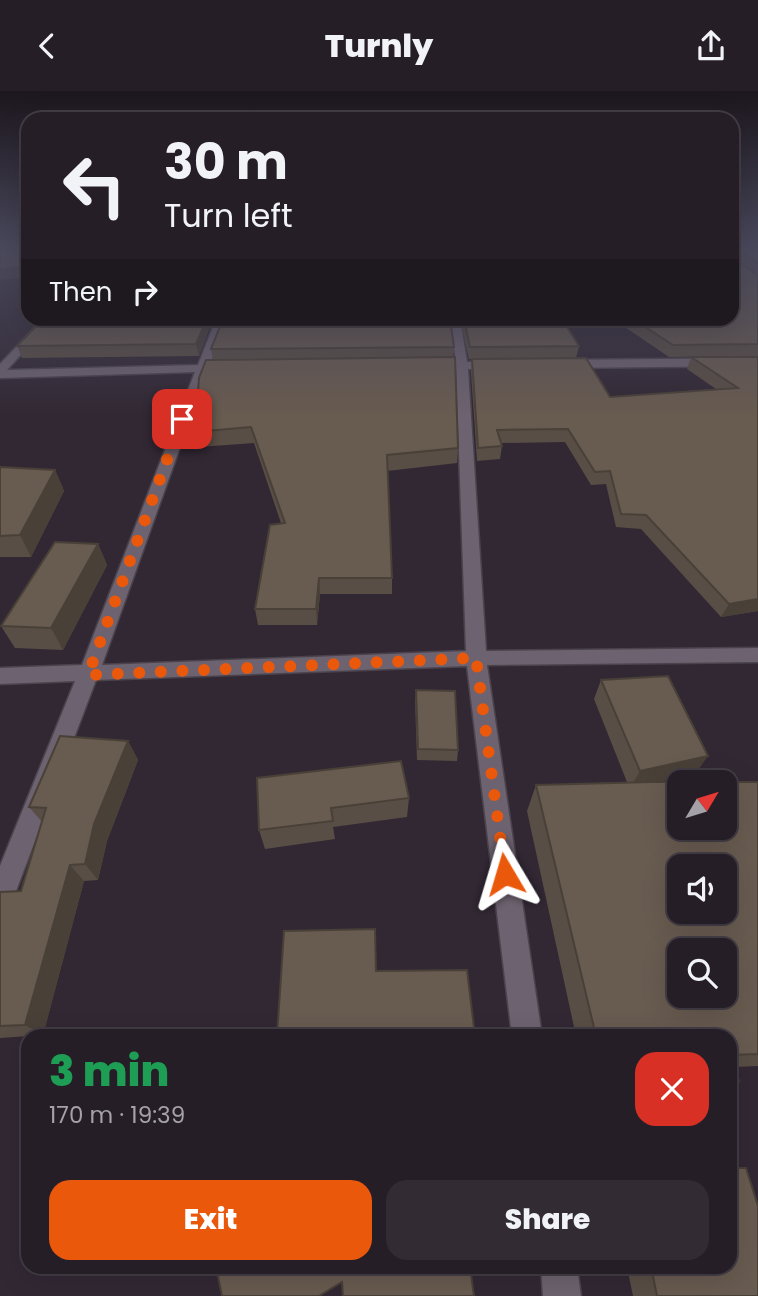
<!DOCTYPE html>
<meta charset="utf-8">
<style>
:root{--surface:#261e27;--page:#322b33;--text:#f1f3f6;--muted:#a4a2a7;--line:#423c44;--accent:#ea580c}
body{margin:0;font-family:Poppins,sans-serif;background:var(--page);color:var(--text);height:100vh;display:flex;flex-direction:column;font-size:26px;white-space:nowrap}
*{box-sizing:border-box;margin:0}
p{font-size:23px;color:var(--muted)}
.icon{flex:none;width:38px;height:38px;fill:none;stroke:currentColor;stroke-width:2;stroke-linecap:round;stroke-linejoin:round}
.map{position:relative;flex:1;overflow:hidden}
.details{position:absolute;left:21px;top:938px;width:716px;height:245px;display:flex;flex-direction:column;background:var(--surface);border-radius:21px;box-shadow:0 7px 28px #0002,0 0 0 2px var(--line)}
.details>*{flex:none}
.hud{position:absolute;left:21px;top:21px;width:718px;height:214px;border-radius:21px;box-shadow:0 7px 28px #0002,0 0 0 2px var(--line);background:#261e27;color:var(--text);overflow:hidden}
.needle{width:46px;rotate:52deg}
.buttons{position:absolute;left:667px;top:679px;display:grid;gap:14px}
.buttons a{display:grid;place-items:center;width:70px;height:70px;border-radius:14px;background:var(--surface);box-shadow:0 7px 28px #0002,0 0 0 2px var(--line);font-size:35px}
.pin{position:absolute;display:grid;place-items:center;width:60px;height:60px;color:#fff;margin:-30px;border-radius:14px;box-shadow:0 4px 10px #0006}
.me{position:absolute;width:77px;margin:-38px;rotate:353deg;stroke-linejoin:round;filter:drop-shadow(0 0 5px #0008)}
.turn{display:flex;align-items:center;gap:24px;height:147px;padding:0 28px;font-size:32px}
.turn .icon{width:91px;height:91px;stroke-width:2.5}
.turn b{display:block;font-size:49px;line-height:60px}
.then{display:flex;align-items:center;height:66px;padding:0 28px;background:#0003;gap:14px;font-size:26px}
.round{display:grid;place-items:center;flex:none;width:74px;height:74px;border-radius:21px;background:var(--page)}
.headline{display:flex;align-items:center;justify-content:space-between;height:119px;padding:0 28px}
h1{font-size:42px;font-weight:800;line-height:52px;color:#1e9e55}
.button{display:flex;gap:14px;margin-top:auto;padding:14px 28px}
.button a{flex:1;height:80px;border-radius:21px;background:var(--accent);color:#fff;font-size:28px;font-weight:800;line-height:80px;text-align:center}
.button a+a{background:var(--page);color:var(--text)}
header{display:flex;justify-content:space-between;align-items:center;height:91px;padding:0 28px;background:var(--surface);font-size:32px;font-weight:800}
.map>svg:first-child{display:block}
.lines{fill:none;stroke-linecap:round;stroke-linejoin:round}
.minor-casing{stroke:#4a434c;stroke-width:3}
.minor{fill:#6d626f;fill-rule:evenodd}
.wall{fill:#594e45}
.shaded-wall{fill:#494038}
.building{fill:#685b50;stroke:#494038;stroke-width:2;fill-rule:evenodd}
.route{stroke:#ea580c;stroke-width:12;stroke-dasharray:0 21.6}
</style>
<header><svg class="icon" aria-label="back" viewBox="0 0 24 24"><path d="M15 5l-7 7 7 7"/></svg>Turnly<svg class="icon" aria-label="share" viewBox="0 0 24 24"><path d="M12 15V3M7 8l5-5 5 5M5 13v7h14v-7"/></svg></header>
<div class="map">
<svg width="758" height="1205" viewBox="0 0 758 1205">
<rect width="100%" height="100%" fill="#322834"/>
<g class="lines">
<g class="minor-casing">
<g id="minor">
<polygon points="43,228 53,228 7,279 198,274 216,228 226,228 210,274 229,273 235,277 229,281 207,281 102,574 466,560 456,278 429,279 423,275 429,271 456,271 450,228 460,228 467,271 498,270 504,274 498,278 468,278 486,560 758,557 758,571 487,574 542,945 512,945 467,575 96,589 13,808 9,817 0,821 0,775 75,590 0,593 0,577 82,574 195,281 0,287 0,273"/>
<polygon points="758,267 758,275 562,277 556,273 562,269"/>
<polygon points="541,1176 577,1176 581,1205 543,1205"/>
</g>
</g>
<use href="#minor" class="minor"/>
</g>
<g class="wall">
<polygon points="732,157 758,157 758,265 669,266 613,228 732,228"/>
<polygon points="43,228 213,228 199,265 22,267 17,255"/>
<polygon points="450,228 454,256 453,266 458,357 457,372 387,380 392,487 392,503 320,503 317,534 258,534 255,518 281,432 254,352 199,356 195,341 213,269 211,258"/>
<polygon points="460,228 562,228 579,255 576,267 469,268"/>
<polygon points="691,266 758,266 758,520 721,526 641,438 616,436 606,393 591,394 565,351 502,352 502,355 500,368 477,370 471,281 472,268 610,306 716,298 687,278"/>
<polygon points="0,376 55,379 64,400 31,466 0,466"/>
<polygon points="98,453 107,474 63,559 15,557 1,535"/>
<polygon points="601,589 696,682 658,691 758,691 758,975 735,976 739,990 730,993 730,945 576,945 527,720 536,694 627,691 594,608"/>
<polygon points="416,599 458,659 457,670 417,669 415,610"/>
<polygon points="128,650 138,669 107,750 98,789 84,790 43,944 0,947 0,801 21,800 42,731 29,716"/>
<polygon points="257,687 409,707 407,726 333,736 335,748 265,758 259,739"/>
<polygon points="627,1176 730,1176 758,1205 633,1205"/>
</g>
<g class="shaded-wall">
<polygon points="28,175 28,186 0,189 0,178"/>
<polygon points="207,228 213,228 199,265 196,253"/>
<polygon points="55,379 64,400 31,466 20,444"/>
<polygon points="98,453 107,474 63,559 51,537"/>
<polygon points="319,487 320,503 317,534 316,518"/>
<polygon points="758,508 758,520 721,526 729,513"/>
<polygon points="128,650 138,669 107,750 98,789 85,773 94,733"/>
<polygon points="708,665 696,682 630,697 640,680"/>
<polygon points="70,774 84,790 43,944 25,934"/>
</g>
<g class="building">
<polygon points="0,157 28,157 28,175 0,178"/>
<polygon points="732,157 735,157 733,165 758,185 758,253 673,254 633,228 732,228"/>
<polygon points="738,157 758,157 758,173"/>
<polygon points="43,228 207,228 196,253 17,255"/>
<polygon points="223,228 450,228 454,256 211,258"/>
<polygon points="464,228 562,228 579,255 470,256"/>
<polygon points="455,266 458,357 387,364 392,487 319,487 316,518 255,518 270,434 285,432 251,336 195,341 199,287 206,269"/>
<polygon points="691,266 758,266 758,508 729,513 646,424 621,423 610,380 595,381 568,338 497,339 502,355 478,357 472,268 586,267 610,306 738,297"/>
<polygon points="0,376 55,379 20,444 0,445"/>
<polygon points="55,451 98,453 51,537 1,535"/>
<polygon points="668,585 708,665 640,680 601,589"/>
<polygon points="416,599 455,600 458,659 418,658"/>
<polygon points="60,645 128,650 94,733 85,773 70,774 25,934 0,935 0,801 21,800 46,717 29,716"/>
<polygon points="401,670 409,707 331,717 333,730 259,739 257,687"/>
<path d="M651,691H758V963L731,964L739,990H730V945H596L536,694ZM679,691H724V737H679ZM679,775H724V821H679ZM679,859H724V905H679Z"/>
<polygon points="375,838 376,880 467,879 475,945 277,945 284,840"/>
<polygon points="730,1077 746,1077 758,1115 758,1205 657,1205 651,1176 730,1176"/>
<polygon points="216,1176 470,1176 474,1205 343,1205 342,1191 319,1205 222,1205"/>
</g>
<linearGradient id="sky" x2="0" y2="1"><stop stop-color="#1c161d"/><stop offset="0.48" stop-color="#49485c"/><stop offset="1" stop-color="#49485c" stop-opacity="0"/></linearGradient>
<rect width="758" height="325" fill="url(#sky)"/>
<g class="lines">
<polyline class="route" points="182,328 88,584 476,567 505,783"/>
</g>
</svg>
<div class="buttons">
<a><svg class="needle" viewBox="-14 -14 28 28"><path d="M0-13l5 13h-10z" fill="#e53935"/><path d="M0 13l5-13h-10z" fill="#a4a2a7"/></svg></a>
<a><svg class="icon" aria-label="sound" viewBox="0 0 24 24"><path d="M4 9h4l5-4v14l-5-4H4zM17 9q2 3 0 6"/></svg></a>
<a><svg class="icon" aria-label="search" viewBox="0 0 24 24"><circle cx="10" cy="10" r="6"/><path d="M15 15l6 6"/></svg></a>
</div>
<div class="pin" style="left:182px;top:328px;background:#d93025"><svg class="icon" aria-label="arrive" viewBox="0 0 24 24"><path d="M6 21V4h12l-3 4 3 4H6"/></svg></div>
<svg class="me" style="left:505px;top:783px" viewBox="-20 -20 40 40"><path d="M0-17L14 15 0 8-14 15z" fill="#ea580c" stroke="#fff" stroke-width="4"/></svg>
<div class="hud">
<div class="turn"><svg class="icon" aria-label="left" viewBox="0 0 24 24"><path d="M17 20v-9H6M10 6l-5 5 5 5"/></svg><div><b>30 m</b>Turn left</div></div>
<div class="then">Then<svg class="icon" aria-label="right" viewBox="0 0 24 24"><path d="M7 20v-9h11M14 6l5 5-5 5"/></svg></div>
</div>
<section class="details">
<div class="headline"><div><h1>3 min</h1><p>170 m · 19:39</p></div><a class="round" style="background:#d93025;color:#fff"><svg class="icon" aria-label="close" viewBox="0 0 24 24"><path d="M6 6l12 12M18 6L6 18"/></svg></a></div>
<div class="button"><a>Exit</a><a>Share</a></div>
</section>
</div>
